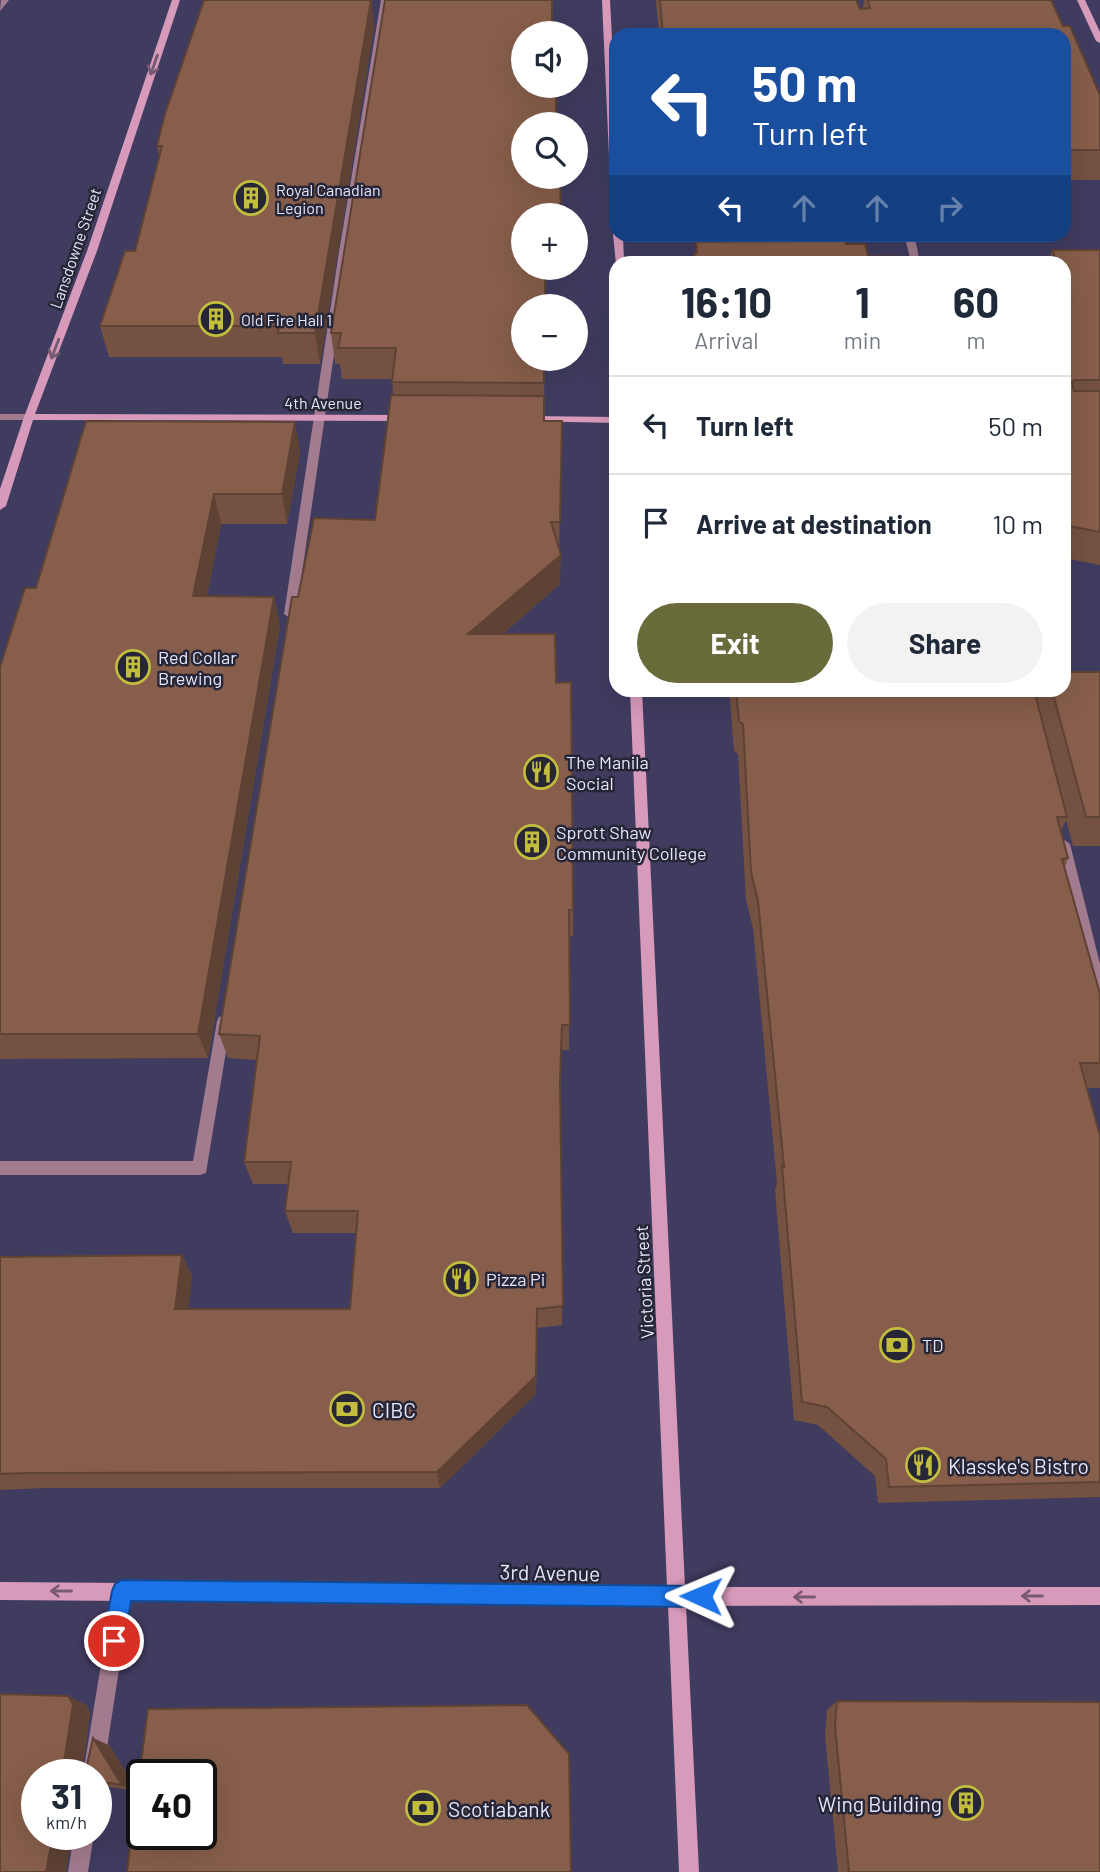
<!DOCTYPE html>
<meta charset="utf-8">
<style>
:root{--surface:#fff;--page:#f2f2f3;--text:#1f2937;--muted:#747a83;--line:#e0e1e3;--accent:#696c3a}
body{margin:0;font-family:Barlow,sans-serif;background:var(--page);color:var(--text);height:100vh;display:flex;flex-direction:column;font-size:26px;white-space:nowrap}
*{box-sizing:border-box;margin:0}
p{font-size:23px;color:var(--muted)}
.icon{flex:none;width:38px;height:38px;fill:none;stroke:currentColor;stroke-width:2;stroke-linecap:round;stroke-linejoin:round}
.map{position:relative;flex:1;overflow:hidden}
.panel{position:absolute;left:609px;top:256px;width:462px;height:441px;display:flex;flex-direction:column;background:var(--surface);border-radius:21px;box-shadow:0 7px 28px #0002}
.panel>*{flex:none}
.hud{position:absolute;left:609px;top:28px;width:462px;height:214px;border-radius:21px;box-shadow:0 7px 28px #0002;background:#1a4fa0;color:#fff;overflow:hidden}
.tools{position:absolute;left:511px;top:21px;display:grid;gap:14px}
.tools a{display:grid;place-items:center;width:77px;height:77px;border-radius:50%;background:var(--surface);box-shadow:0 7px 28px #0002;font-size:35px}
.speed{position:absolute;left:21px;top:1759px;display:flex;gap:14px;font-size:35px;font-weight:700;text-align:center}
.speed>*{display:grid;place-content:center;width:91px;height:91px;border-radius:50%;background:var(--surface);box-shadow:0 7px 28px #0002;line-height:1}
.speed small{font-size:18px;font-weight:400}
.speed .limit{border:4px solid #111;border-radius:10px;background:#fff;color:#111}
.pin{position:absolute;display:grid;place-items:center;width:60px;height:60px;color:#fff;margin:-30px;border:4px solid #fff;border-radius:50%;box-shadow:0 2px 7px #0007}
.me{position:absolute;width:77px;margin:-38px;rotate:271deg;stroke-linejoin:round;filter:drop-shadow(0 0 5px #0008)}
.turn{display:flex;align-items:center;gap:24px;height:147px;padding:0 28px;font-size:32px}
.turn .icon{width:91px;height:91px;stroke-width:2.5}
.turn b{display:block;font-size:49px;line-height:60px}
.lanes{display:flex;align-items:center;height:66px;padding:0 28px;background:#0003;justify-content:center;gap:35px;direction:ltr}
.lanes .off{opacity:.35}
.eta{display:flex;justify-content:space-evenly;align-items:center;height:119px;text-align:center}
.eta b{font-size:42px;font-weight:700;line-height:49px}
.action{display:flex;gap:14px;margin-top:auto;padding:14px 28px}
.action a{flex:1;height:80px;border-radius:42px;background:var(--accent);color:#fff;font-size:28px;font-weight:700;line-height:80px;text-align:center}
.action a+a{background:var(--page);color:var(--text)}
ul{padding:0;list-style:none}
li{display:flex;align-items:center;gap:21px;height:98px;padding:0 28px;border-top:2px solid var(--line)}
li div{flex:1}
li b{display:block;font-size:26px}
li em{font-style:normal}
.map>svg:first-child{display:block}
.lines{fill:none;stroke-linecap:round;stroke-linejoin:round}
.lane{fill:#a27b8f;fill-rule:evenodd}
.secondary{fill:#d89abb;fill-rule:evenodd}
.wall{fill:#745140;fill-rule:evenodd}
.shaded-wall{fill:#5e4234}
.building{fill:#875e4b;stroke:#5e4234;stroke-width:2;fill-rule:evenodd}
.oneway{stroke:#775a72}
.route{fill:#1a73e8;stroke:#114b97;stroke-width:2}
.labels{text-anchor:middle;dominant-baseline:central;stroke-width:5;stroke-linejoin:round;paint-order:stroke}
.far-poi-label{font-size:16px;fill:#e5e5fc;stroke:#272636;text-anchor:start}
.far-street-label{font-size:16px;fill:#e5e5fc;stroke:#272636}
.poi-label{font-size:18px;fill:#e5e5fc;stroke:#272636;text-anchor:start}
.street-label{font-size:18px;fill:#e5e5fc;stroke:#272636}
.near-poi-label{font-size:21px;fill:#e5e5fc;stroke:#272636;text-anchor:start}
.near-street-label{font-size:21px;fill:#e5e5fc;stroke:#272636}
</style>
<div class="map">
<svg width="1100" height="1872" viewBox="0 0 1100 1872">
<rect width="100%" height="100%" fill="#3f3c60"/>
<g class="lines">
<g class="lane">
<polygon points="1,0 9,0 0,11"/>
<polygon points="381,0 389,0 349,252 296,614 290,618 284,614 339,252"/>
<polygon points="904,234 914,234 920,262 911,262"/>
<polygon points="0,414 29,414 34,417 29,420 0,420"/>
<polygon points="1063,839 1070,844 1100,964 1100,998 1095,996 1093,992 1056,844"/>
<polygon points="224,1015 229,1017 231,1021 206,1173 200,1175 0,1175 0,1161 193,1161 217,1021 219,1017"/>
<polygon points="122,1582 129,1584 131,1591 103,1774 100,1781 96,1782 96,1774 83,1774 113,1591 115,1584"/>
<polygon points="74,1834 94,1834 88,1872 68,1872"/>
</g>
<g class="secondary">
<polygon points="172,0 180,0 97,251 35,414 406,415 411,418 406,421 33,420 6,506 0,510 0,489 24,417 87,251"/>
<polygon points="602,0 610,0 616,116 616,204 611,201"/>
<polygon points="1077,0 1085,0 1100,32 1100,43 1096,41"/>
<polygon points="616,232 616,234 623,234 624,262 616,264 613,234"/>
<polygon points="527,416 616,417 616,423 523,421 522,419"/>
<polygon points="630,690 642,690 685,1587 1100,1587 1100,1605 686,1606 699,1872 679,1872 668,1605 0,1600 0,1582 667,1587"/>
</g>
</g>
<g class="wall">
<polygon points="656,0 856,0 860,9 863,8 864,0 1051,0 1063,26 1100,95 1100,180 1064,180 1064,35 659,35"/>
<polygon points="371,2 374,27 320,364 283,364 282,357 109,357 100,326 135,251 159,156 157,146"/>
<polygon points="523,215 523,268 548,268 548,273 545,273 544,421 562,421 559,551 560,584 503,634 556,683 573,910 573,936 569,936 569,1050 561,1050 560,1090 562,1325 537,1328 536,1394 440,1488 45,1488 0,1490 0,1257 182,1255 192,1276 188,1309 350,1309 356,1233 293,1233 285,1211 288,1184 253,1184 244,1162 257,1060 228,1058 219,1034 298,597 375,520 393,395 392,379 342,379 340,364 335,364 331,333"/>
<polygon points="1052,250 1100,250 1100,565 1064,558 1064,262 1048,262"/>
<polygon points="86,421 300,452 287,524 221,524 207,596 274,597 280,626 208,1058 0,1059 0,667 36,588"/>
<polygon points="1100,672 1100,846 1073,846 1066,820 1061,831 1068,858 1065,867 1100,994 1100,1088 1087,1088 1100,1136 1100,1497 878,1503 875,1476 818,1425 794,1420 775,1190 777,1184 753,928 746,900 738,754 734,751 729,690 1034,690 1037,699 1040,690 1064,690"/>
<path d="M0,1694L68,1696L86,1705L90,1713L82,1772L86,1774L93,1738L110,1746L137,1791L148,1709L527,1705L569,1754L571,1872H127L137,1791L96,1785V1774H37V1834H72L66,1872H0ZM142,1774H201V1834H142Z"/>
<polygon points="837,1701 1100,1872 838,1872 825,1735 827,1710"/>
</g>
<g class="shaded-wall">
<polygon points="365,0 372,0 374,27 320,364 315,333"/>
<polygon points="295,422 300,452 287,524 282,494"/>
<polygon points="214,494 221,524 201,626 193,596"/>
<polygon points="561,555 560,584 470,662 468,634"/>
<polygon points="274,597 280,626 208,1058 198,1034"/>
<polygon points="182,1255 192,1276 186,1328 175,1309"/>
<polygon points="537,1309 536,1394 440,1488 437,1472"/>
<polygon points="68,1696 86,1705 90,1713 82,1772 88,1774 76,1774 63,1769"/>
<polygon points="93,1738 110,1746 137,1791 122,1785"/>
<polygon points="53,1834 72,1834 66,1872 46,1872"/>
</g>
<g class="building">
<polygon points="204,0 371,0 315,333 278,333 279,326 100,326 125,251 135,251 162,146 157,146 165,114"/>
<polygon points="385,0 552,0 552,31 556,31 556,33 523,33 523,86 556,86 556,124 523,124 523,177 560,177 561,215 523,215 523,268 545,268 545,306 523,306 523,359 544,359 544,383 392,382 396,348 338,348 341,333 331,333"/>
<polygon points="660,0 856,0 860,9 870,8 868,0 1051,0 1063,26 1070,26 1100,95 1100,150 1064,150 1064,35 663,35"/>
<polygon points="846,241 846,244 865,244 868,256 913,257 914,262 695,262 694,253 697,253 696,242"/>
<polygon points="1052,250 1100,250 1100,380 1074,380 1072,383 1074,391 1100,391 1100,532 1064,525 1064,262 1057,262"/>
<polygon points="391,395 544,396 544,421 562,421 560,522 551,522 561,555 468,634 555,634 556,683 571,682 573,910 569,910 570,1025 562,1025 560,1080 563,1306 537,1309 536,1376 437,1472 29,1473 0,1474 0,1257 182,1255 175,1309 350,1309 358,1211 285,1211 291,1162 244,1162 260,1036 219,1034 292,597 298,597 314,518 375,520"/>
<polygon points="86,421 295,422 282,494 214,494 193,596 274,597 198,1034 0,1034 0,667 25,588 36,588"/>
<polygon points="1064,672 1100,672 1100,817 1086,817 1052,690 1064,690"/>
<polygon points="736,690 1034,690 1067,817 1057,817 1068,858 1062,859 1100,994 1100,1063 1080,1063 1100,1136 1100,1482 889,1487 886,1459 827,1407 802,1402 782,1166 784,1167 758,901 751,872 743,724 739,721"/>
<polygon points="0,1694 68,1696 73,1704 63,1769 76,1770 76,1774 37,1774 37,1834 53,1834 46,1872 0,1872"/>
<polygon points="837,1701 1100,1702 1100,1872 849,1872 835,1726"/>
<path d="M527,1705L569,1754L571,1872H127L148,1709ZM142,1774H201V1834H142Z"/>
<polygon points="93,1738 122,1785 96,1781 96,1774 85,1774"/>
</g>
<defs><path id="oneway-shaft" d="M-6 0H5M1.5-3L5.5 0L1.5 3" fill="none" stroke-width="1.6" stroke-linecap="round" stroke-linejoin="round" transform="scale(1.75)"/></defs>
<g class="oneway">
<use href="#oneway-shaft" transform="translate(154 65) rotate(109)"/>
<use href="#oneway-shaft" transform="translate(55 349) rotate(111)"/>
<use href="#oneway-shaft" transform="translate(61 1591) rotate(180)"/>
<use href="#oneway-shaft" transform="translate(1032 1596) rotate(180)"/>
<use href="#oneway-shaft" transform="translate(804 1597) rotate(180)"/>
</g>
<polygon class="route" points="122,1580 701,1586 709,1589 712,1596 709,1604 701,1607 131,1601 122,1649 114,1652 107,1649 103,1641 112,1591 115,1584"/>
<defs>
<g id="building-ring" transform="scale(1.75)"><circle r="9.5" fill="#272636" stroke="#c3bd3e" stroke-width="1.5"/><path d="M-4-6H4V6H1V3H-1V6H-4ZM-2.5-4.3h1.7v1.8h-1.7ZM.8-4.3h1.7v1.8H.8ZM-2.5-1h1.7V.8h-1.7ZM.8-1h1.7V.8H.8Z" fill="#c3bd3e"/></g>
<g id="restaurant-ring" transform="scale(1.75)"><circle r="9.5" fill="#272636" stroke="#c3bd3e" stroke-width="1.5"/><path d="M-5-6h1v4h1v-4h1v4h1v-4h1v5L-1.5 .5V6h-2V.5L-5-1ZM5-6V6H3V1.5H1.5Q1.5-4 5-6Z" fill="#c3bd3e"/></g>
<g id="bank-ring" transform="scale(1.75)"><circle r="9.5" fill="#272636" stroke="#c3bd3e" stroke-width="1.5"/><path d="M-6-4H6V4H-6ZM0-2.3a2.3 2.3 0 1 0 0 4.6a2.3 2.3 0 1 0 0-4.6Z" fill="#c3bd3e"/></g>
</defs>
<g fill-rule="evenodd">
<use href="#building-ring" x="251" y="198"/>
<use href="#building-ring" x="216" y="319"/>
<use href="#building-ring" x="133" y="667"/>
<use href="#restaurant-ring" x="541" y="772"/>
<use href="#building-ring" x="532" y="842"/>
<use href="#restaurant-ring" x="461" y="1279"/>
<use href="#bank-ring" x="897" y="1345"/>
<use href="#bank-ring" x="347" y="1409"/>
<use href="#restaurant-ring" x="923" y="1465"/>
<use href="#building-ring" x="966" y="1803"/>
<use href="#bank-ring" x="423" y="1808"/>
</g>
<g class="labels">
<g class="far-poi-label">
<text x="276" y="189">Royal Canadian<tspan x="276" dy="18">Legion</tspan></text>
<text x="241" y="319">Old Fire Hall 1</text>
</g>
<g class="far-street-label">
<text transform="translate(75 248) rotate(-71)">Lansdowne Street</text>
<text x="323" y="402">4th Avenue</text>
</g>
<g class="poi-label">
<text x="158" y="657">Red Collar<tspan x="158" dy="21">Brewing</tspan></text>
<text x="566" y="762">The Manila<tspan x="566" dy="21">Social</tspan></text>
<text x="556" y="832">Sprott Shaw<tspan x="556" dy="21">Community College</tspan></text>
<text x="486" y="1279">Pizza Pi</text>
<text x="922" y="1345">TD</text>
</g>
<g class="street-label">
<text transform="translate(644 1282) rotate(-93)">Victoria Street</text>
</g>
<g class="near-poi-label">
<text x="372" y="1409">CIBC</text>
<text x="948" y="1465">Klasske's Bistro</text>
<text x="942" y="1803" text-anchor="end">Wing Building</text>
<text x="448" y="1808">Scotiabank</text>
</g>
<g class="near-street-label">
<text transform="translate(550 1572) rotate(1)">3rd Avenue</text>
</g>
</g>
</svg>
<div class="tools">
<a><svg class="icon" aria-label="sound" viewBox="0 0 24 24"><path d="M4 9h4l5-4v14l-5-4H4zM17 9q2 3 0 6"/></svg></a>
<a><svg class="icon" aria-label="search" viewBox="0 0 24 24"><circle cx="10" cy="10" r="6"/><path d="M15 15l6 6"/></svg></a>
<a>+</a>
<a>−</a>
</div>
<div class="speed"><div>31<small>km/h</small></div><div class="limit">40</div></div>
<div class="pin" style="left:114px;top:1641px;background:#d93025"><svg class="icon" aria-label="arrive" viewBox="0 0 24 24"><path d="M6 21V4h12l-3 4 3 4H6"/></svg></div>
<svg class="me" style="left:701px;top:1596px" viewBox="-20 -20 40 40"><path d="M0-17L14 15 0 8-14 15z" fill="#1a73e8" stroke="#fff" stroke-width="4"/></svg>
<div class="hud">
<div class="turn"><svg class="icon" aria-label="left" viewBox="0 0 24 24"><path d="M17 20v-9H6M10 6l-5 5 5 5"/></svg><div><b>50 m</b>Turn left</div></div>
<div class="lanes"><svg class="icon" aria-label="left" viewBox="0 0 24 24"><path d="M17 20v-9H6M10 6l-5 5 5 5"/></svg><svg class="icon off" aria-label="ahead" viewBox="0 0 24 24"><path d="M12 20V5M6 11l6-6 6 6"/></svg><svg class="icon off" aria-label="ahead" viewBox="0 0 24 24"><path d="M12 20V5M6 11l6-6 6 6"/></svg><svg class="icon off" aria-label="right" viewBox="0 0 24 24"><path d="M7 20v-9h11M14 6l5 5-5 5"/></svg></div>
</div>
<section class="panel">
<div class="eta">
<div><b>16:10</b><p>Arrival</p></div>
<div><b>1</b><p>min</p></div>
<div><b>60</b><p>m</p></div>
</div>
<ul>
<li><svg class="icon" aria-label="left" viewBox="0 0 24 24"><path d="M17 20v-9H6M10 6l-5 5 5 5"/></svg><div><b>Turn left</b></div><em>50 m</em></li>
<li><svg class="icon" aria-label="arrive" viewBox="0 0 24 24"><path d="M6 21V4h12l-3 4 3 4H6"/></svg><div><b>Arrive at destination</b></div><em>10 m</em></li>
</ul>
<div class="action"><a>Exit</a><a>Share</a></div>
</section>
</div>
